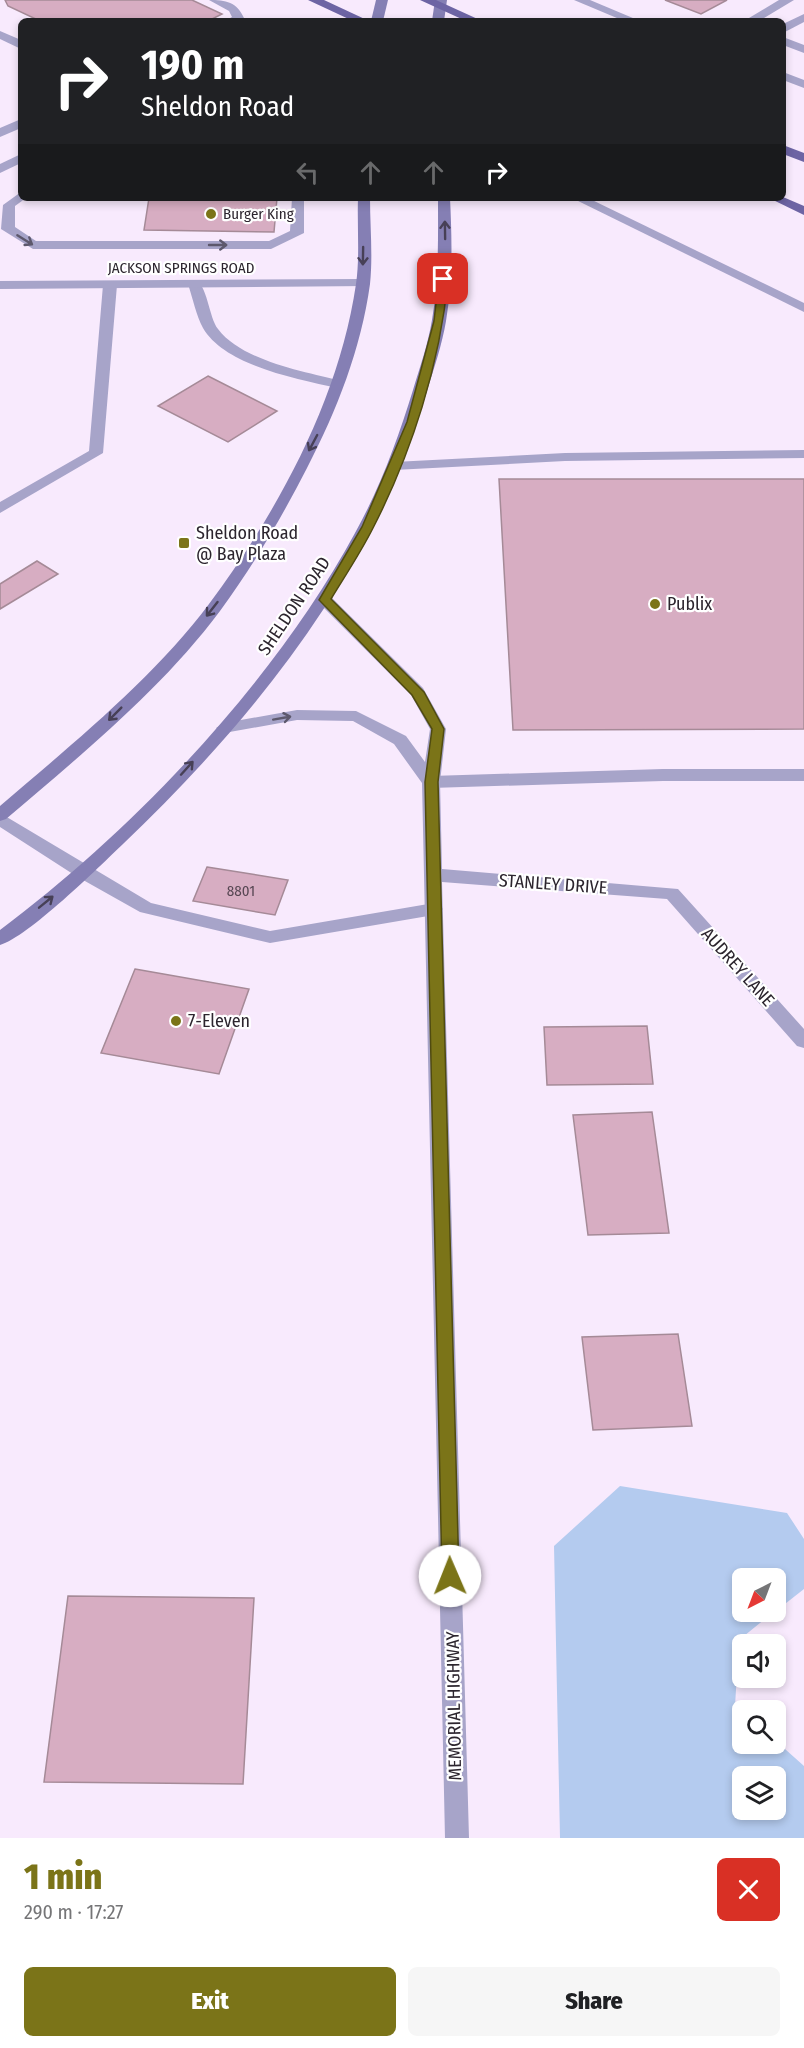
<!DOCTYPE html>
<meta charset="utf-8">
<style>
:root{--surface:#fff;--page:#f6f6f6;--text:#202124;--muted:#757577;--accent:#7b7418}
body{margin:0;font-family:"Fira Sans Condensed",sans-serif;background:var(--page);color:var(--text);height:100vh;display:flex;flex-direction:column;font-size:22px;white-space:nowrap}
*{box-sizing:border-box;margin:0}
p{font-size:20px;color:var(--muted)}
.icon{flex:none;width:33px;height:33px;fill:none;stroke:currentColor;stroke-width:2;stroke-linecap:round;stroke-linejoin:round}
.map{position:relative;height:1838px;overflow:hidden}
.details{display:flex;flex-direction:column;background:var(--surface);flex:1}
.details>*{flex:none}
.top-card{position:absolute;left:18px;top:18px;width:768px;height:183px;border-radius:9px;box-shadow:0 3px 9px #0003;background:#202124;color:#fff;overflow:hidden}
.needle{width:39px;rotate:222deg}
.tools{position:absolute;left:732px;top:1568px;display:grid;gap:12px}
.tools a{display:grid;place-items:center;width:54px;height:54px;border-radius:9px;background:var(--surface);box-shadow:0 3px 9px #0003;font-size:30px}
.pin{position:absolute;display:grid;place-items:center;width:51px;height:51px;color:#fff;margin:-26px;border-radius:12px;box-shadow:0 3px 9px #0006}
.me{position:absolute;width:66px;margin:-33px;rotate:359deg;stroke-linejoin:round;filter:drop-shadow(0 0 4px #0008)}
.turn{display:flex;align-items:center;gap:21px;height:126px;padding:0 24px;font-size:27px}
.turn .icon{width:78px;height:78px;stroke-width:2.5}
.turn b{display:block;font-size:42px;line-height:51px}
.lanes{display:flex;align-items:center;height:57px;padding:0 24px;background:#0003;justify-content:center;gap:30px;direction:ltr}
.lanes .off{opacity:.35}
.round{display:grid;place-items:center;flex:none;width:63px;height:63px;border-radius:9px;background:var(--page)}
.summary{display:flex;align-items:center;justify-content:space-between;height:102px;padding:0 24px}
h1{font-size:36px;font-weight:800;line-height:45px;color:var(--accent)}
.primary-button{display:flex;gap:12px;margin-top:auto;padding:12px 24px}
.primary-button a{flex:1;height:69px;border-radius:9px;background:var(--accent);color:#fff;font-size:24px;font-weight:800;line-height:69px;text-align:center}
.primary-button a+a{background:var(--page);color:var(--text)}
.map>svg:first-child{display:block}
.water{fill:#b4cbef;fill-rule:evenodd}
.building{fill:#d7adc2;stroke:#a58a97;stroke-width:1.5}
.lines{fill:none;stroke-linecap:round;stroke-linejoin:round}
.lane{fill:#a7a4c9;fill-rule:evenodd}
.street{fill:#a7a4c9;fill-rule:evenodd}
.secondary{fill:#857fb4;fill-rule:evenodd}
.primary{fill:#6d64a4;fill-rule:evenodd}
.oneway{stroke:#474056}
.oneway2{stroke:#5d586c}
.route{fill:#7b7418;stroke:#504b10;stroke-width:1.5}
.poi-dot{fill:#7b7418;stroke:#fff;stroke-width:2}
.labels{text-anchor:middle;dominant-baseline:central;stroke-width:4.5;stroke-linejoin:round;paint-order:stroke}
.far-poi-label{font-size:15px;fill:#2c252e;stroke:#fff;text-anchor:start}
.far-street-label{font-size:15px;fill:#2c252e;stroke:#fff}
.number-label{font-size:15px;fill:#574753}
.poi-label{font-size:18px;fill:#2c252e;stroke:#fff;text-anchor:start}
.street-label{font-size:18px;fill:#2c252e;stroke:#fff}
</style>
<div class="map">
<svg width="804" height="1838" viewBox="0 0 804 1838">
<rect width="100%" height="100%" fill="#f8eafd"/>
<path class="water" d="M620,1486L787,1513L804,1539V1589L776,1611V1578H742V1611H775L739,1640L735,1706L742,1712V1743H776V1741L804,1766V1838H560L554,1546ZM742,1776H776V1809H742Z"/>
<g class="building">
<polygon points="5,0 192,0 222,14 212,19 216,21 40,21 8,6"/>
<polygon points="665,0 727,0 701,14"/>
<polygon points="149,198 277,198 274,232 144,230"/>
<polygon points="208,376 277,411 228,442 158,406"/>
<polygon points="499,479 804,479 804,729 513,730"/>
<polygon points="37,561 58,574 0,609 0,584"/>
<polygon points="207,867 288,880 275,915 193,901"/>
<polygon points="135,969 249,989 219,1074 101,1053"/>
<polygon points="647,1026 653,1084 547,1085 544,1027"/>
<polygon points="652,1112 669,1233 588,1235 573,1115"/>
<polygon points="678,1334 692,1426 593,1430 582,1337"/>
<polygon points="68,1596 254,1598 243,1784 44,1782"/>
</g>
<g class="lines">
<g class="lane">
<path d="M209,0C226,0 237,2 244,18L241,21H225L232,17L229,11Z"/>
<polygon points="574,0 590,0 640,21 624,21"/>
<polygon points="779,0 794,0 759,21 744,21"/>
<polygon points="804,14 804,22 783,33 783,24"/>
<polygon points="0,31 21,40 21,49 0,39"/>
<polygon points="783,37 804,45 804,53 783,45"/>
<polygon points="783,72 804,80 804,88 783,80"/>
<polygon points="21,119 21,128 0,137 0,128"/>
<polygon points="21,154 21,163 0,173 0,164"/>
<polygon points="21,192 21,198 26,198 15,206 15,227 36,241 269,241 290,231 292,198 304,198 304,233 271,249 33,249 1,229 3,205"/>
<polygon points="572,198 588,198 804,303 804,312"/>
<path d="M195,280C207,283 209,318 218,329C242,361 305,372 342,381V387L337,388C298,379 225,366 203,328C196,315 193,299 188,284Z"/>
<polygon points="110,281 117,285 103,453 0,513 0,502 89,451 103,285"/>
<polygon points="804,450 804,458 565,461 394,470 387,466 394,462 565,453"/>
<polygon points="663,769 804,769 804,781 663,781 431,788 422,782 431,776"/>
<polygon points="0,813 151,903 270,931 434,903 440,905 443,909 440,913 434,915 270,943 140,912 76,876 0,827"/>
</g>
<g class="street">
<polygon points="363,279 370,283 368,286 0,289 0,281"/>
<polygon points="325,595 331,597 423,688 446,729 440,782 442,869 678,889 804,1029 804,1048 797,1046 667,899 442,882 469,1838 445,1838 422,783 394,744 353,721 297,720 224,733 216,728 224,723 297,710 356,711 406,736 425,762 430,729 411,695 319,603 317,600 319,597"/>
</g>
<g class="secondary">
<polygon points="376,0 388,0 383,21 371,21"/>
<polygon points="435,0 447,0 444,21 432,21"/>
<path d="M358,198H370C370,226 373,256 370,284C361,349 337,410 307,468C282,517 253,566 220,611C161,690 81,755 6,819L0,821V806C70,746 154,678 209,604C278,511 339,400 356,284C360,257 357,226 358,198Z"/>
<path d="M438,198H450C452,239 453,280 446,321C442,345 434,368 427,391C373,570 256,717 123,844C99,867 28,937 0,945V930C135,829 275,681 355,533C380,488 398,439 413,390C420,367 428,344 432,320C439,280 438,239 438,198Z"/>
</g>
<g class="primary">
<polygon points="308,0 324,0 369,21 353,21"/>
<polygon points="420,0 436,0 482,21 466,21"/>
<polygon points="783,145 804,153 804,162 783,154"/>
<polygon points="783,197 804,206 804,215 769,198"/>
</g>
</g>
<defs><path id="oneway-shaft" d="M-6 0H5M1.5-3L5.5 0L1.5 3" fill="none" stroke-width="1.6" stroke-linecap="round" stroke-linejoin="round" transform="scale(1.5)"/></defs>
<g class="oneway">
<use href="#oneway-shaft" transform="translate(445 230) rotate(-91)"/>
<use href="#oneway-shaft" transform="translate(363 256) rotate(91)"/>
<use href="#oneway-shaft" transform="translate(313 443) rotate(118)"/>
<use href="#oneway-shaft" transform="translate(212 609) rotate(128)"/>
<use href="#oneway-shaft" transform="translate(115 714) rotate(135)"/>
<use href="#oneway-shaft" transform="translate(187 768) rotate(-48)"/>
<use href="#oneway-shaft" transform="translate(46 902) rotate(-39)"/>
</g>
<g class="oneway2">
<use href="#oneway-shaft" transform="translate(25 240) rotate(32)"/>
<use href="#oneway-shaft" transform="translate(218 245)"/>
<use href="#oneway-shaft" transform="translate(282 718) rotate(-10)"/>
</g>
<path class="route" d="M439,277L448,279C440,364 412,452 373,528C361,552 345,576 331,599L424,692L444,729L438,782L459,1576L456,1581L450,1584L444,1581L442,1576L425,782L432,729L412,695L319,600L362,527L407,422L434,321Z"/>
<g class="poi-dot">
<circle cx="211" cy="214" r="6"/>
<rect x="178" y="537" width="12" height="12" rx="3"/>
<circle cx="655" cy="604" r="6"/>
<circle cx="176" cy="1021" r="6"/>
</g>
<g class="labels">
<g class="far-poi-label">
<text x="223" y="214">Burger King</text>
</g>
<g class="far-street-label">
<text x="181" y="268">JACKSON SPRINGS ROAD</text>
</g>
<g class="number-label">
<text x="241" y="891">8801</text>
</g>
<g class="poi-label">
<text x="196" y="533">Sheldon Road<tspan x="196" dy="21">@ Bay Plaza</tspan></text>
<text x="667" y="604">Publix</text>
<text x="188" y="1021">7-Eleven</text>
</g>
<g class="street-label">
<text transform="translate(294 606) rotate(-56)">SHELDON ROAD</text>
<text transform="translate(553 884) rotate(4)">STANLEY DRIVE</text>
<text transform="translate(738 967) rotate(48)">AUDREY LANE</text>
<text transform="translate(454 1706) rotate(-91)">MEMORIAL HIGHWAY</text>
</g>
</g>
</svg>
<div class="tools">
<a><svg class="needle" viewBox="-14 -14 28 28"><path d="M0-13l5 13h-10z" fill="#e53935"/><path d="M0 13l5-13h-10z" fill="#757577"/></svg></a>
<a><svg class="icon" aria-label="sound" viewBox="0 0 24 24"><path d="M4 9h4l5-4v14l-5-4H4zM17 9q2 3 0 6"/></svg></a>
<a><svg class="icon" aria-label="search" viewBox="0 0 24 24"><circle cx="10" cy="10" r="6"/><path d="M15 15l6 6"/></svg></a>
<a><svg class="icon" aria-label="layers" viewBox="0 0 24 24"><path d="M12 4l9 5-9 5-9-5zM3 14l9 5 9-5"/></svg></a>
</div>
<div class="pin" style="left:443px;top:279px;background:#d93025"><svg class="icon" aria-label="arrive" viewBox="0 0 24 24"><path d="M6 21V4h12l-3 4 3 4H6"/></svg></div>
<svg class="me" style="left:450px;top:1576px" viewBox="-20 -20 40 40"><circle r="19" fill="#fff"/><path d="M0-13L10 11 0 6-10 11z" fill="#7b7418"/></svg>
<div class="top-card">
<div class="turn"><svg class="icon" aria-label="right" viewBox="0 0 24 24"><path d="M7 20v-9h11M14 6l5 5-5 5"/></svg><div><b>190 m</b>Sheldon Road</div></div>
<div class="lanes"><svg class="icon off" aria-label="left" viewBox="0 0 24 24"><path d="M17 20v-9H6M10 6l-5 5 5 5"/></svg><svg class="icon off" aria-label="ahead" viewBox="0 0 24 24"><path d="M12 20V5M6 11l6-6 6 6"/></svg><svg class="icon off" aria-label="ahead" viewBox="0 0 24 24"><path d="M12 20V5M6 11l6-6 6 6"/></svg><svg class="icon" aria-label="right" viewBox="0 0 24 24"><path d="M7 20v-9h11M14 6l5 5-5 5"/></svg></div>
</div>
</div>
<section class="details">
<div class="summary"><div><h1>1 min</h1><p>290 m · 17:27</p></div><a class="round" style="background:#d93025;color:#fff"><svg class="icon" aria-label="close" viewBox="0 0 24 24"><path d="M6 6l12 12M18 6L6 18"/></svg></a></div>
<div class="primary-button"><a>Exit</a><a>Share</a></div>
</section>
